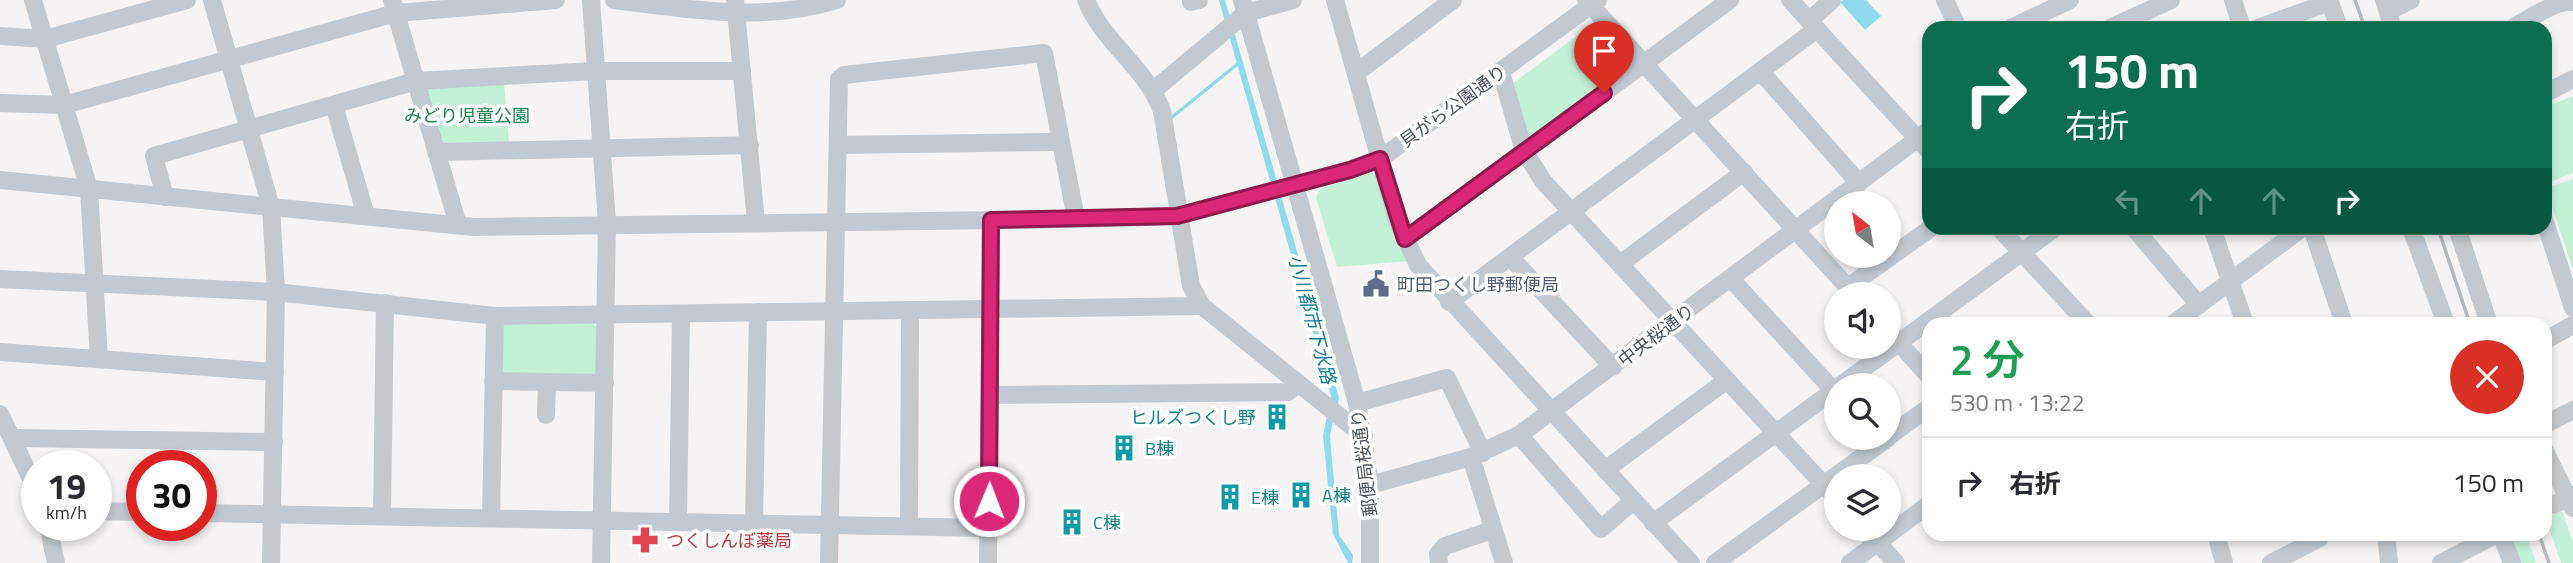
<!DOCTYPE html>
<html lang="ja">
<meta charset="utf-8">
<style>
:root{--surface:#fff;--page:#f2f2f3;--text:#2b2b33;--muted:#7c7c81;--line:#e1e1e2}
body{margin:0;font-family:"Titillium Web","Noto Sans JP",sans-serif;background:var(--page);color:var(--text);height:100vh;display:flex;flex-direction:column;font-size:26px;white-space:nowrap}
*{box-sizing:border-box;margin:0}
p{font-size:23px;color:var(--muted)}
.icon{flex:none;width:38px;height:38px;fill:none;stroke:currentColor;stroke-width:2;stroke-linecap:round;stroke-linejoin:round}
.map{position:relative;flex:1;overflow:hidden}
.details{position:absolute;left:1922px;top:317px;width:630px;height:224px;display:flex;flex-direction:column;background:var(--surface);border-radius:21px;box-shadow:0 4px 10px #0003}
.details>*{flex:none}
.top-card{position:absolute;left:1922px;top:21px;width:630px;height:214px;border-radius:21px;box-shadow:0 4px 10px #0003;background:#0b6e4f;color:#fff;overflow:hidden}
.needle{width:46px;rotate:329deg}
.buttons{position:absolute;left:1824px;top:191px;display:grid;gap:14px}
.buttons a{display:grid;place-items:center;width:77px;height:77px;border-radius:50%;background:var(--surface);box-shadow:0 4px 10px #0003;font-size:35px}
.speed{position:absolute;left:21px;top:450px;display:flex;gap:14px;font-size:35px;font-weight:700;text-align:center}
.speed>*{display:grid;place-content:center;width:91px;height:91px;border-radius:50%;background:var(--surface);box-shadow:0 4px 10px #0003;line-height:1}
.speed small{font-size:18px;font-weight:400}
.speed .limit{border:10px solid #d22;background:#fff;color:#111}
.pin{position:absolute;display:grid;place-items:center;width:60px;height:60px;color:#fff;margin:-72px -30px;border-radius:50% 50% 50% 0;rotate:-45deg;box-shadow:0 0 7px #0007}
.pin .icon{rotate:45deg}
.me{position:absolute;width:77px;margin:-38px;rotate:1deg;stroke-linejoin:round;filter:drop-shadow(0 0 5px #0008)}
.turn{display:flex;align-items:center;gap:24px;height:147px;padding:0 28px;font-size:32px}
.turn .icon{width:91px;height:91px;stroke-width:2.5}
.turn b{display:block;font-size:49px;line-height:60px}
.lanes{display:flex;align-items:center;height:66px;padding:0 28px;background:#0003;justify-content:center;gap:35px;direction:ltr}
.lanes .off{opacity:.35}
.round{display:grid;place-items:center;flex:none;width:74px;height:74px;border-radius:37px;background:var(--page)}
.headline{display:flex;align-items:center;justify-content:space-between;height:119px;padding:0 28px}
h1{font-size:42px;font-weight:600;line-height:52px;color:#1e9e55}
ul{padding:0;list-style:none}
li{display:flex;align-items:center;gap:21px;height:91px;padding:0 28px;border-top:2px solid var(--line)}
li div{flex:1}
li b{display:block;font-size:26px}
li em{font-style:normal}
.map>svg:first-child{display:block}
.green{fill:#c3f1d5}
.water{fill:#90daee}
.lines{fill:none;stroke-linecap:round;stroke-linejoin:round}
.stream{stroke:#90daee;stroke-width:3.5}
.minor{stroke:#c1cad2;stroke-width:18}
.rail{stroke:#b5b8bd;stroke-width:3.5}
.route-casing{stroke:#8e194d;stroke-width:18}
.route{stroke:#db2777;stroke-width:12}
.labels{text-anchor:middle;dominant-baseline:central;stroke-width:7;stroke-linejoin:round;paint-order:stroke}
.street-label{font-size:18px;fill:#4a5661;stroke:#fff}
.park-label{font-size:18px;fill:#17864f;stroke:#fff}
.service-label{font-size:18px;fill:#4e5e75;stroke:#fff;text-anchor:start}
.culture-label{font-size:18px;fill:#0d838f;stroke:#fff;text-anchor:start}
.health-label{font-size:18px;fill:#be3a42;stroke:#fff;text-anchor:start}
.water-label{font-size:19px;font-style:italic;fill:#0c7c9b;stroke:#fff}
</style>
<div class="map">
<svg width="2573" height="563" viewBox="0 0 2573 563">
<rect width="100%" height="100%" fill="#f5f3f3"/>
<g class="green">
<polygon points="1597,21 1634,62 1529,141 1512,84"/>
<polygon points="504,83 509,143 447,146 438,140 425,94 430,86"/>
<polygon points="2573,96 2573,173 2545,184 2545,107"/>
<polygon points="1371,173 1377,175 1409,261 1337,267 1316,198 1320,189"/>
<polygon points="2573,179 2573,270 2546,188"/>
<polygon points="591,321 598,329 597,372 592,376 503,375 500,370 501,328 506,323"/>
<polygon points="2544,467 2555,487 2545,493 2551,516 2562,511 2573,542 2573,563 2561,563 2545,516"/>
<polygon points="2520,534 2526,534 2536,563 2520,563 2511,542 2521,537"/>
</g>
<g class="water">
<polygon points="1219,0 1225,0 1339,398 1330,435 1331,449 1339,535 1353,555 1352,563 1348,563 1333,534 1323,436 1331,396"/>
<polygon points="1843,0 1866,0 1881,16 1865,30 1840,2"/>
</g>
<g class="lines">
<polyline class="stream" points="1171,118 1240,62"/>
<g class="minor">
<polyline points="33,0 89,189 99,359"/>
<polyline points="212,0 271,207 276,292 271,563"/>
<polyline points="392,0 458,225"/>
<polyline points="591,0 607,223 601,563"/>
<path d="M614,0C687,9 765,23 837,0"/>
<polyline points="735,0 756,222"/>
<path d="M1086,0C1104,44 1146,67 1162,111L1191,286L1202,306L1364,436"/>
<polyline points="1242,0 1357,403 1370,485 1370,563"/>
<polyline points="1335,0 1397,220 1418,265 1691,563"/>
<polyline points="1586,0 1854,294"/>
<polyline points="1790,0 1928,150"/>
<polyline points="1945,0 1958,28"/>
<polyline points="2233,0 2242,28"/>
<polyline points="2384,0 2393,28"/>
<polyline points="1191,2 1199,0"/>
<polyline points="2388,12 2411,0"/>
<polyline points="1809,21 1832,0"/>
<polyline points="2011,28 2070,0"/>
<polyline points="2110,28 2171,0"/>
<polyline points="2258,28 2330,2 2339,28"/>
<path d="M2512,28C2528,20 2555,0 2573,2"/>
<polyline points="0,36 45,39 187,0"/>
<polyline points="1501,72 1524,151 1543,181 1836,498"/>
<polyline points="1761,72 1859,183"/>
<polyline points="1356,73 1453,0"/>
<polyline points="1154,90 1246,13 1293,0"/>
<polyline points="2544,94 2573,79"/>
<polyline points="0,103 64,105 396,13 556,0"/>
<polyline points="334,105 366,216"/>
<polyline points="838,145 1061,142"/>
<polyline points="436,152 750,145"/>
<polyline points="0,180 474,227 1076,219 1177,216 1350,170 1380,159 1598,0"/>
<polyline points="165,197 154,156 416,81 595,71 742,71"/>
<polyline points="2544,219 2573,308"/>
<polyline points="1999,228 2088,324"/>
<polyline points="2134,228 2199,305"/>
<polyline points="2212,228 2245,324"/>
<polyline points="2312,228 2344,324"/>
<polyline points="2411,228 2446,324"/>
<polyline points="2457,228 2489,324"/>
<polyline points="1405,239 1730,0"/>
<polyline points="1510,257 1613,367"/>
<polyline points="1620,264 1744,172"/>
<polyline points="0,279 276,292 495,316 1202,306"/>
<polyline points="1731,279 1834,391"/>
<polyline points="1848,287 1931,228"/>
<polyline points="1449,302 1817,29"/>
<polyline points="2173,324 2302,228"/>
<polyline points="1888,331 1928,375"/>
<polyline points="2544,341 2573,325"/>
<polyline points="0,352 275,372"/>
<polyline points="493,381 605,383"/>
<polyline points="1841,385 2055,228"/>
<polyline points="990,395 1288,392 1298,384"/>
<polyline points="1357,403 1447,378 1483,453"/>
<polyline points="0,414 37,491"/>
<polyline points="546,415 547,382"/>
<polyline points="2544,425 2573,410"/>
<polyline points="1519,435 1601,529 1633,501"/>
<polyline points="1888,437 1928,408"/>
<polyline points="12,438 274,442"/>
<polyline points="2544,449 2573,508"/>
<polyline points="1471,457 1504,563"/>
<polyline points="1605,470 1727,380"/>
<polyline points="1370,485 1471,457 1519,435 1928,131"/>
<polyline points="2553,505 2573,495"/>
<polyline points="96,511 142,512"/>
<polyline points="201,513 989,528"/>
<polyline points="382,516 385,303"/>
<polyline points="491,518 495,316"/>
<polyline points="678,522 681,314"/>
<polyline points="754,523 758,312"/>
<polyline points="1653,523 1836,389"/>
<polyline points="48,525 56,563"/>
<polyline points="909,526 910,310"/>
<polyline points="1864,528 1896,563"/>
<polyline points="2216,534 2224,563"/>
<polyline points="2386,534 2389,563"/>
<polyline points="2501,534 2512,563"/>
<polyline points="829,563 839,79 844,75 1044,53 1076,219"/>
<polyline points="988,563 991,220"/>
<polyline points="1439,563 1438,554 1445,546 1492,530"/>
<polyline points="1715,563 1888,438"/>
<polyline points="1850,563 1928,505"/>
<polyline points="2271,563 2320,538"/>
<polyline points="2441,563 2497,534"/>
</g>
<g class="rail">
<polyline points="2355,0 2365,28"/>
<polyline points="2438,228 2470,324"/>
<polyline points="2539,534 2549,563"/>
</g>
</g>
<g class="lines">
<g class="route-casing">
<polyline id="route" points="989,501 991,220 1177,216 1350,170 1380,159 1405,239 1604,93"/>
</g>
<use href="#route" class="route"/>
</g>
<defs>
<g id="civic-bare" transform="scale(2.1)"><path d="M-.6-6.5H3V-4.5H.6V-3L4-1V1h2V6H-6V1h2V-1L-.6-3ZM-1.2 2.5V6h2.4V2.5Z" fill="#5c6f8a" stroke="#fff" stroke-width="2.5" paint-order="stroke"/></g>
<g id="building-bare" transform="scale(2.1)"><path d="M-4-6H4V6H1V3H-1V6H-4ZM-2.5-4.3h1.7v1.8h-1.7ZM.8-4.3h1.7v1.8H.8ZM-2.5-1h1.7V.8h-1.7ZM.8-1h1.7V.8H.8Z" fill="#0f9aa8" stroke="#fff" stroke-width="2.5" paint-order="stroke"/></g>
<g id="pharmacy-bare" transform="scale(2.1)"><path d="M-2-6h4v4h4v4h-4v4h-4v-4h-4v-4h4Z" fill="#e0444e" stroke="#fff" stroke-width="2.5" paint-order="stroke"/></g>
</defs>
<g fill-rule="evenodd">
<use href="#civic-bare" x="1376" y="284"/>
<use href="#building-bare" x="1277" y="417"/>
<use href="#building-bare" x="1124" y="448"/>
<use href="#building-bare" x="1301" y="495"/>
<use href="#building-bare" x="1230" y="497"/>
<use href="#building-bare" x="1072" y="522"/>
<use href="#pharmacy-bare" x="645" y="540"/>
</g>
<g class="labels">
<g class="street-label">
<text transform="translate(1453 106) rotate(-36)">貝がら公園通り</text>
<text transform="translate(1656 335) rotate(-37)">中央桜通り</text>
<text transform="translate(1364 463) rotate(-97)">郵便局桜通り</text>
</g>
<g class="park-label">
<text x="467" y="115">みどり児童公園</text>
</g>
<g class="service-label">
<text x="1397" y="284">町田つくし野郵便局</text>
</g>
<g class="culture-label">
<text x="1256" y="417" text-anchor="end">ヒルズつくし野</text>
<text x="1145" y="448">B棟</text>
<text x="1322" y="495">A棟</text>
<text x="1251" y="497">E棟</text>
<text x="1093" y="522">C棟</text>
</g>
<g class="health-label">
<text x="666" y="540">つくしんぼ薬局</text>
</g>
<g class="water-label">
<text transform="translate(1313 319) rotate(75)">小川都市下水路</text>
</g>
</g>
</svg>
<div class="buttons">
<a><svg class="needle" viewBox="-14 -14 28 28"><path d="M0-13l5 13h-10z" fill="#e53935"/><path d="M0 13l5-13h-10z" fill="#7c7c81"/></svg></a>
<a><svg class="icon" aria-label="sound" viewBox="0 0 24 24"><path d="M4 9h4l5-4v14l-5-4H4zM17 9q2 3 0 6"/></svg></a>
<a><svg class="icon" aria-label="search" viewBox="0 0 24 24"><circle cx="10" cy="10" r="6"/><path d="M15 15l6 6"/></svg></a>
<a><svg class="icon" aria-label="layers" viewBox="0 0 24 24"><path d="M12 4l9 5-9 5-9-5zM3 14l9 5 9-5"/></svg></a>
</div>
<div class="speed"><div>19<small>km/h</small></div><div class="limit">30</div></div>
<div class="pin" style="left:1604px;top:93px;background:#d93025"><svg class="icon" aria-label="arrive" viewBox="0 0 24 24"><path d="M6 21V4h12l-3 4 3 4H6"/></svg></div>
<svg class="me" style="left:989px;top:501px" viewBox="-20 -20 40 40"><circle r="17" fill="#db2777" stroke="#fff" stroke-width="3"/><path d="M0-11L8 9 0 5-8 9z" fill="#fff"/></svg>
<div class="top-card">
<div class="turn"><svg class="icon" aria-label="right" viewBox="0 0 24 24"><path d="M7 20v-9h11M14 6l5 5-5 5"/></svg><div><b>150 m</b>右折</div></div>
<div class="lanes"><svg class="icon off" aria-label="left" viewBox="0 0 24 24"><path d="M17 20v-9H6M10 6l-5 5 5 5"/></svg><svg class="icon off" aria-label="ahead" viewBox="0 0 24 24"><path d="M12 20V5M6 11l6-6 6 6"/></svg><svg class="icon off" aria-label="ahead" viewBox="0 0 24 24"><path d="M12 20V5M6 11l6-6 6 6"/></svg><svg class="icon" aria-label="right" viewBox="0 0 24 24"><path d="M7 20v-9h11M14 6l5 5-5 5"/></svg></div>
</div>
<section class="details">
<div class="headline"><div><h1>2 分</h1><p>530 m · 13:22</p></div><a class="round" style="background:#d93025;color:#fff"><svg class="icon" aria-label="close" viewBox="0 0 24 24"><path d="M6 6l12 12M18 6L6 18"/></svg></a></div>
<ul>
<li><svg class="icon" aria-label="right" viewBox="0 0 24 24"><path d="M7 20v-9h11M14 6l5 5-5 5"/></svg><div><b>右折</b></div><em>150 m</em></li>
</ul>
</section>
</div>
